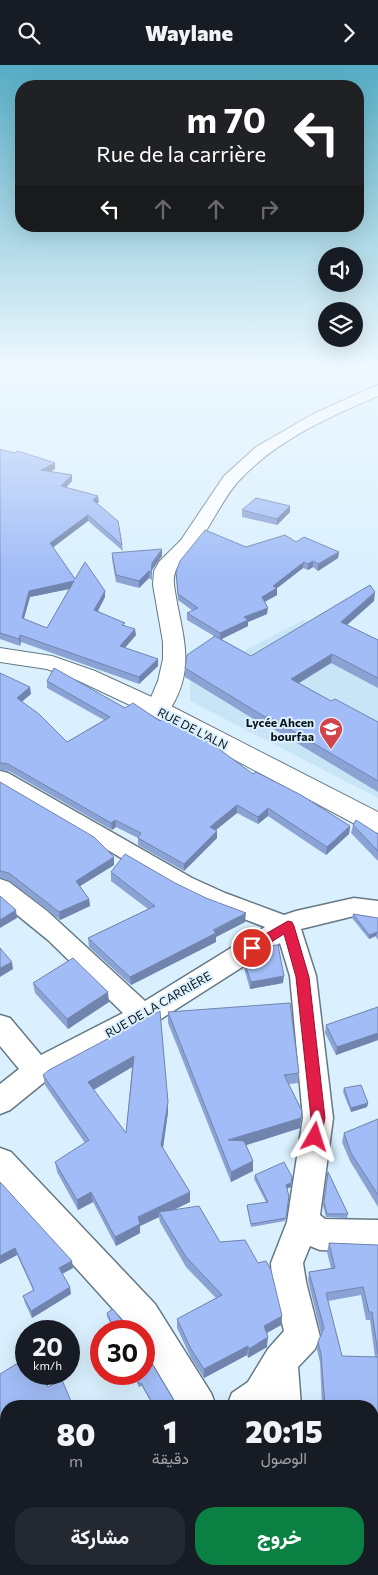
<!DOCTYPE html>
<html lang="ar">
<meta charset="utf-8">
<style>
:root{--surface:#171b24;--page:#242831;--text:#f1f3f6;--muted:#9ea1a6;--accent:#0b8043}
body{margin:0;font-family:Commissioner,Vazirmatn,sans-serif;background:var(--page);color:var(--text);direction:rtl;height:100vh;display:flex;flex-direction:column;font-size:19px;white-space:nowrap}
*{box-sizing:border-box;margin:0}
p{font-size:16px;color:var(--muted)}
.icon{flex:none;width:28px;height:28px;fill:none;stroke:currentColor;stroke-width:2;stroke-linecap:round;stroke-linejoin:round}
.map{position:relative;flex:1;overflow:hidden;direction:ltr}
.drawer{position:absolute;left:0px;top:1335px;width:379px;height:175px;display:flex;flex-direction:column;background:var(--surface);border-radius:20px 20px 0 0;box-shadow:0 5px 20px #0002;direction:rtl}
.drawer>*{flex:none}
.top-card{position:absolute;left:15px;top:15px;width:349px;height:152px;border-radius:20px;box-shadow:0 5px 20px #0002;direction:rtl;background:#202124;color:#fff;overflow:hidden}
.buttons{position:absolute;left:318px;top:182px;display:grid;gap:10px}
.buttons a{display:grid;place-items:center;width:45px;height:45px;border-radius:50%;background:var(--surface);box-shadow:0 5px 20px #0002;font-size:25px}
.speed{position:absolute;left:15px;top:1255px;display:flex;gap:10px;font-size:25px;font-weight:700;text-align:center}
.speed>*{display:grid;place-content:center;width:65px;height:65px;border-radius:50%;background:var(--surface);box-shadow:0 5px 20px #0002;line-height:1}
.speed small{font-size:12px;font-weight:400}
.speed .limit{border:8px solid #d22;background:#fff;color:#111}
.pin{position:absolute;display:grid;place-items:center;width:42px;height:42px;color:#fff;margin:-21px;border:2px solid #fff;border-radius:50%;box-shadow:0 1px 5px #0007}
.me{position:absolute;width:55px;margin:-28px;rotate:6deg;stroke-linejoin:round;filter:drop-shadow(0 0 4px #0008)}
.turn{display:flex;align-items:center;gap:18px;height:105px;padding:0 15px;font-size:22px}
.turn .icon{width:65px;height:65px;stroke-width:2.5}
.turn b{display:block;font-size:35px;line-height:42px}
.lanes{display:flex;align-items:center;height:48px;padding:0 15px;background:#0003;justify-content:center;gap:25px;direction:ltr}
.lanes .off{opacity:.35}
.eta{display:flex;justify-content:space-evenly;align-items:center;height:85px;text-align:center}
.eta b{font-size:30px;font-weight:800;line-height:35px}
.action{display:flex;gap:10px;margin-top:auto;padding:10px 15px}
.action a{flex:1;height:58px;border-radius:20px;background:var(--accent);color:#fff;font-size:20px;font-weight:800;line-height:58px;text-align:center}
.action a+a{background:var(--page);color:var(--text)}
header{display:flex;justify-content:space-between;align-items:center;height:65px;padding:0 15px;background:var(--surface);font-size:22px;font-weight:800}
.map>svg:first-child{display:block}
.built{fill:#c8e5f8}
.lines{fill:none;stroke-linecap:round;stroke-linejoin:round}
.minor-casing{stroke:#657885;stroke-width:3}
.tertiary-casing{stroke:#657885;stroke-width:2}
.secondary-casing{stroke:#657885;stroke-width:2}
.minor{fill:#fff;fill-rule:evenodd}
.tertiary{fill:#fff;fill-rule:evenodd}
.secondary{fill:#fff;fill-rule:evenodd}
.wall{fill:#8aa2d4;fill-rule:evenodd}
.shaded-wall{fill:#7184ad}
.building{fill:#a1bcf7;stroke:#7184ad;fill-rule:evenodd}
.route{fill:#e11d48;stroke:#92132f}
.labels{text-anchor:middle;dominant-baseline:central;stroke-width:4;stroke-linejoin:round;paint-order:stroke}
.poi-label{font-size:12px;font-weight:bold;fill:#0b1318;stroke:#daf0fe;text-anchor:end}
.street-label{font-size:12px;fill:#0b1318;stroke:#daf0fe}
</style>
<header><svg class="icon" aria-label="forward" viewBox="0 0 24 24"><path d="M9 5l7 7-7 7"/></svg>Waylane<svg class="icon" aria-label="search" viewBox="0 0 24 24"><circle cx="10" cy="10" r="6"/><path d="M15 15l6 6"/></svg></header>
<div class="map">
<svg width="378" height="1510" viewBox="0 0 378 1510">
<rect width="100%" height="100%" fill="#daf0fe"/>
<polygon class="built" points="304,555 378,587 378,733 190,636 190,613"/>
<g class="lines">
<g class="minor-casing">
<g id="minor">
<polygon points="0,706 8,708 192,813 225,828 284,850 296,846 354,833 378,836 378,856 366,852 354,851 301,864 316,911 333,1053 320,1150 325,1154 378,1155 378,1187 320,1185 310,1181 303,1198 306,1217 320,1272 315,1284 298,1302 301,1341 227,1341 232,1328 248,1317 268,1284 284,1266 272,1217 271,1198 287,1157 303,1053 290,911 280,878 153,959 47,1015 10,1045 0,1049 0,1019 19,1004 0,981 0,950 10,953 41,990 123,948 48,875 0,836 0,814 9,817 47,846 145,936 265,862 207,840 176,825 0,722"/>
<polygon points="0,1083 11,1087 155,1239 211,1328 216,1341 178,1341 144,1284 144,1266 133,1266 0,1119"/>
<rect x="276" y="1504" width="40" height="6"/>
</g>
</g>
<g class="tertiary-casing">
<path id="tertiary" d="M378,320V331C327,353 274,376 236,419C222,436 212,458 199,477C188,494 172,498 174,520C181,570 199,602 167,649L158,651L149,649L146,644L158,616L163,594V577L153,520L154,506L159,497L181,475L224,411L256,382L313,349Z"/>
</g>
<g class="secondary-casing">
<polygon id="secondary" points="0,583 52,591 95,606 167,639 378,747 378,768 368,766 149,649 79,616 47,604 0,597"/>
</g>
<use href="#minor" class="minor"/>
<use href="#tertiary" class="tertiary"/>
<use href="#secondary" class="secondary"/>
</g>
<g class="wall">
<path d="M0,384L55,404L50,407L72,410V416L66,422L99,437L97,438L122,480L123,486L88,456L53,482L75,514L105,526V532L98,546L125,561L136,570L125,583L158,601L139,619L21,577L20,581L0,574ZM69,524L47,563L24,554L30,532Z"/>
<polygon points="290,441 290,447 277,460 242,452 242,445"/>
<polygon points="296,477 339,487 338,493 318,506 313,502 308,505 303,503 277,523 277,530 265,537 267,549 248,557 248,561 221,574 251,591 374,536 347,560 378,575 378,623 331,598 299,618 331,636 378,657 378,727 267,660 265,661 185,612 185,603 214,571 187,555 187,548 193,546 178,535 176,507 246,482"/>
<polygon points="112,488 162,491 152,505 152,515 149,513 139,523 116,517 112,494"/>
<polygon points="0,608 31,629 22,636 67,677 104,655 47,623 47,616 125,643 160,656 253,709 350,761 349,769 326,790 268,751 258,759 237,748 215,765 217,773 184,806 138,780 138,773 116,762 112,765 9,706 0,705"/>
<polygon points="0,717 114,800 80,821 89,834 90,841 60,855 10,816 0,813"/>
<polygon points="353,760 378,769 378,796 351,768"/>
<polygon points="111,807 175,818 245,857 216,872 216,877 131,920 89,882 88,873 148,844 111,816"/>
<polygon points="353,849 378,853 378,875 376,872 376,871 369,874 352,853"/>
<polygon points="244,896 283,918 250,924 244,903"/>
<polygon points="33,918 109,937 68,964 35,928"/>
<polygon points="378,942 378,975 336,990 325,968 326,960"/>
<path d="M160,946L168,1047L163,1083L190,1137L173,1145L220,1177L282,1251L281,1260L267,1268V1282L248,1293L247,1290L204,1313L191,1293L177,1263V1254L216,1233L186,1202L160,1157L159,1152L140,1161V1168L116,1181L93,1137L78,1145L57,1107L55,1097L85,1078L45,1020L43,1010ZM132,1002L126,1068L94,1025Z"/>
<polygon points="168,947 299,1008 298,1018 289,1019 302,1046 300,1063 246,1080 253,1096 253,1106 231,1117 168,958"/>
<polygon points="344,1023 368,1038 367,1042 351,1047 343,1027"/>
<polygon points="378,1054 378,1142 350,1096 342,1077 344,1068"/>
<polygon points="328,1107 348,1149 347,1153 326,1152 323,1140"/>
<polygon points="255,1110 292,1112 291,1122 287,1123 289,1131 285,1156 251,1162 247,1143 247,1140 266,1137 254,1114"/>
<polygon points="0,1117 73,1203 62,1209 71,1229 32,1253 25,1238 23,1231 33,1225 17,1190 0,1199"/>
<path d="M329,1178L378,1180V1498L372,1497V1341H322L320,1297L317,1285L318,1277L321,1269L308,1215L309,1207L331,1203L327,1187ZM361,1230L366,1255H370L375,1292L342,1291L328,1236Z"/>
<polygon points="107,1248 130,1266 114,1266 107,1251"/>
<polygon points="133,1309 144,1309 176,1339 188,1341 153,1341 142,1321 139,1322"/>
</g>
<g class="shaded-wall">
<polygon points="55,398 55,404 41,411 41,405"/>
<polygon points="72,410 72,416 62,427 61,421"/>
<polygon points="98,431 99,437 93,441 93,435"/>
<polygon points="290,441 290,447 277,460 277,454"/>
<polygon points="88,450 88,456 51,484 50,478"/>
<polygon points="162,484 162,491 152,505 152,515 152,498"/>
<polygon points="339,487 338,493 318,506 318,499"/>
<polygon points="313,496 313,502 308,505 308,499"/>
<polygon points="304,497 303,503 276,524 277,523 277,530 262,538 262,532 273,521"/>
<polygon points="149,506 149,513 139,523 139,516"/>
<polygon points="74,516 74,523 30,532 22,559 22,553 29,526"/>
<polygon points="105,526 105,532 95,551 94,545"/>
<polygon points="375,527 374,536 340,566 341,557"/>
<polygon points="268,543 267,549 248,557 248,561 220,575 220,568 244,552"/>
<polygon points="135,564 136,570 120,588 120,581"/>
<polygon points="20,570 21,577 20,581 19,574"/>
<polygon points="332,589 331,598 291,623 291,614"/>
<polygon points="158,594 158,601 139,619 139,612"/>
<polygon points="30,622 31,629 18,640 17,633"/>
<polygon points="267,651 267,660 265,661 265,652"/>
<polygon points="237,740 237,748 210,770 210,762"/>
<polygon points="268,743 268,751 258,759 258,752"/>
<polygon points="115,755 116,762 112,765 111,758"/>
<polygon points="350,761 349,769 326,790 327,782"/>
<polygon points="217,766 217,773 184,806 184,799"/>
<polygon points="114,792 114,800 77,823 76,816"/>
<polygon points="89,834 90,841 60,855 59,847"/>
<polygon points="16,845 17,853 0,863 0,855"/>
<polygon points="246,848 245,857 216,872 216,877 131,920 130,912"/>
<polygon points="377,867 376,871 369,874 369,870"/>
<polygon points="12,897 13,904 0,912 0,903"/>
<polygon points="284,911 283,918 250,924 251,917"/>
<polygon points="108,927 109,937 68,964 67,954"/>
<polygon points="378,968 378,975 336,990 337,982"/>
<polygon points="134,991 134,1001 89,1027 88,1017"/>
<polygon points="168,1037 168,1047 162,1090 161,1080"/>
<polygon points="368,1038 367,1042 351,1047 351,1043"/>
<polygon points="301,1053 300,1063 228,1086 228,1075"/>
<polygon points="253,1096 253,1106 231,1117 231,1107"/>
<polygon points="291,1118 291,1122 286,1124 286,1120"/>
<polygon points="91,1127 93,1137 78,1145 77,1135"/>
<polygon points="190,1127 190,1137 161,1151 159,1147 159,1152 140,1161 140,1168 116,1181 115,1172 138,1152"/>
<polygon points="15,1183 17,1190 0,1199 0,1191"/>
<polygon points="72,1196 73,1203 60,1210 59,1203"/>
<polygon points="70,1222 71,1229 32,1253 31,1246"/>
<polygon points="282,1251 281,1260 263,1270 264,1261"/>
<polygon points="268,1272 267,1282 248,1293 249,1284"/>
<polygon points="248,1281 247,1290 204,1313 204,1304"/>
<polygon points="6,1393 6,1399 0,1402 0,1396"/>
<polygon points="0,1453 5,1466 0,1469"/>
<polygon points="60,1504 72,1504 61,1510 50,1510"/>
</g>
<g class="building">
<path d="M0,384L14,388L18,386L55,398L41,405L72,410L61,421L98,431L93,435L118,456L122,480L88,450L50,478L75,514L85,497L105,526L94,545L125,558L122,560L135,564L120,581L158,594L139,612L20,570L19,574L0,568ZM74,516L47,563L22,553L29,526Z"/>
<polygon points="256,433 290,441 277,454 242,445"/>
<polygon points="205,465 246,482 285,470 296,477 304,472 339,487 318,499 313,496 308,499 304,497 273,521 277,523 262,532 268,543 244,552 248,555 220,568 187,548 198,543 178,529 176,507 180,496"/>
<polygon points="162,484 152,498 151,508 149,506 139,516 116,510 112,488"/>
<polygon points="370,520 375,527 341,557 378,575 378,613 332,589 291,614 331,636 335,634 378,657 378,716 267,651 265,652 185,603 187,590 215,571 251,591"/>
<polygon points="54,603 125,643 133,638 160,656 164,653 204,673 253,709 256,707 301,730 350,761 327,782 268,743 258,752 237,740 210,762 217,766 184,799 138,773 141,768 115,755 111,758 8,699 0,698 0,608 30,622 17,633 39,649 67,677 110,652 47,616"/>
<polygon points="0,717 94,772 114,792 76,816 89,834 59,847 9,808 0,806"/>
<polygon points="356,755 378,769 378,786 353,760"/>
<polygon points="125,789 175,818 206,833 246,848 213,865 216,868 130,912 88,873 155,841 111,807"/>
<polygon points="0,831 16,845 0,855"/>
<polygon points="353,849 378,853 378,867 369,870"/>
<polygon points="278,880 284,911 251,917 244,896 267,881"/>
<polygon points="0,883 12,897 0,903"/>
<polygon points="73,893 108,927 67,954 33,918"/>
<polygon points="290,938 299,1008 284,1010 302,1046 301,1053 228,1075 244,1076 253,1096 231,1107 168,947"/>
<polygon points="378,942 378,968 337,982 326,960"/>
<path d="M160,946L168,1037L161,1080L190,1127L138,1152L140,1159L115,1172L91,1127L77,1135L55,1097L89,1075L43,1010L49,1005ZM134,991L126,1068L88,1017Z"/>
<polygon points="361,1020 368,1038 351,1043 344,1023"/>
<polygon points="378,1054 378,1130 351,1088 344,1068"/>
<polygon points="284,1097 292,1112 291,1118 286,1120 289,1131 286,1153 251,1159 247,1140 268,1137 255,1110"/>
<polygon points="328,1107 348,1149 327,1149 324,1137"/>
<polygon points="0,1117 72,1196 59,1203 70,1222 31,1246 23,1231 34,1225 15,1183 0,1191"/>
<polygon points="199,1141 220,1177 245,1175 258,1198 266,1196 271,1205 282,1251 264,1261 268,1272 249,1284 248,1281 204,1304 191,1284 177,1254 222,1230 186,1192 159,1147"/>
<polygon points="329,1178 378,1180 378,1289 372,1247 369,1247 363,1222 326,1228 342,1291 378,1292 378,1492 372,1491 372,1341 325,1341 321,1289 318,1277 324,1263 309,1207 335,1203"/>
<polygon points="113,1244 130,1266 115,1266 107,1248"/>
<polygon points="144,1285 176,1339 188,1340 186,1341 154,1341 141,1318 139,1319 134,1309 144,1309"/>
<polygon points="26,1293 26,1309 41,1309 48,1322 62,1315 73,1341 6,1341 6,1393 0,1396 0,1309"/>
<polygon points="284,1336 287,1341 276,1341"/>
<polygon points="6,1444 6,1460 2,1446"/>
<polygon points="0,1454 3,1462 0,1464"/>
<polygon points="20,1504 60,1504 50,1510 23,1510"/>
<polygon points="239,1504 258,1504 260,1510 227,1510"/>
</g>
<linearGradient id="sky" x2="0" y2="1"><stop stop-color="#56adc4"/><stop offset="0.59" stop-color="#eef8ff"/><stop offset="1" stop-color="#eef8ff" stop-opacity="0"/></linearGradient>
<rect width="378" height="510" fill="url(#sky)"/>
<polygon class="route" points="288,856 292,857 294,861 309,912 325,1053 320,1077 315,1079 310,1077 307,1072 311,1053 296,912 284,869 257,886 248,886 246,883 248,879"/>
<defs>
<g id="school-pin" transform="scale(1.25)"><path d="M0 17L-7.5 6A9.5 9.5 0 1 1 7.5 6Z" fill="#d3434a" stroke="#daf0fe"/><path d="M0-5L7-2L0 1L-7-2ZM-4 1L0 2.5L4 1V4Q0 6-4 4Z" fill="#fff"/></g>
</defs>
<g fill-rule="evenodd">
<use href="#school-pin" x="331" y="664"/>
</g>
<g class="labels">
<g class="poi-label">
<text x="314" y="657">Lycée Ahcen<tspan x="314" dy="14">bourfaa</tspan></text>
</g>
<g class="street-label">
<text transform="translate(193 663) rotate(27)">RUE DE L'ALN</text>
<text transform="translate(158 939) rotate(-30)">RUE DE LA CARRIÈRE</text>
</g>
</g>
</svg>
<div class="buttons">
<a><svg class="icon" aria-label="sound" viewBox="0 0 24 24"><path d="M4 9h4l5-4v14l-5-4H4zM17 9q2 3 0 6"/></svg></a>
<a><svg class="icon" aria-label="layers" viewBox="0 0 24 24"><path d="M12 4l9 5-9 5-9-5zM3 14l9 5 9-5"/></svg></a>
</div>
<div class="speed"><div>20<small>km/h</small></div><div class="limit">30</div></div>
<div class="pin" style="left:252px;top:883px;background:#d93025"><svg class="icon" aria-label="arrive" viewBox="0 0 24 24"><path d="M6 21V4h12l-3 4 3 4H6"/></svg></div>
<svg class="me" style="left:315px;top:1072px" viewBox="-20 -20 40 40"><path d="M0-17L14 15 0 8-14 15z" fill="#e11d48" stroke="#fff" stroke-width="4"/></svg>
<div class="top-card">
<div class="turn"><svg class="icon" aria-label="left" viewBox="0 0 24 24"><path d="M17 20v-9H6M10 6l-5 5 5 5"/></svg><div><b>70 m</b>Rue de la carrière</div></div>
<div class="lanes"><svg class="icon" aria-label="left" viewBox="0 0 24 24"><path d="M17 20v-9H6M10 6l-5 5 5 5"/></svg><svg class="icon off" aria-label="ahead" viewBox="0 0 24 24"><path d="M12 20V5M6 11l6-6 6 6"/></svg><svg class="icon off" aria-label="ahead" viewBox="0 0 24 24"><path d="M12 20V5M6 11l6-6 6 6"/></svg><svg class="icon off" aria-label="right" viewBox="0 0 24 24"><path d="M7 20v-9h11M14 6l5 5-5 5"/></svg></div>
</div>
<section class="drawer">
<div class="eta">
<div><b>20:15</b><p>الوصول</p></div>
<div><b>1</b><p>دقيقة</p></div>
<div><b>80</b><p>m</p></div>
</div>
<div class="action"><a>خروج</a><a>مشاركة</a></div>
</section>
</div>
